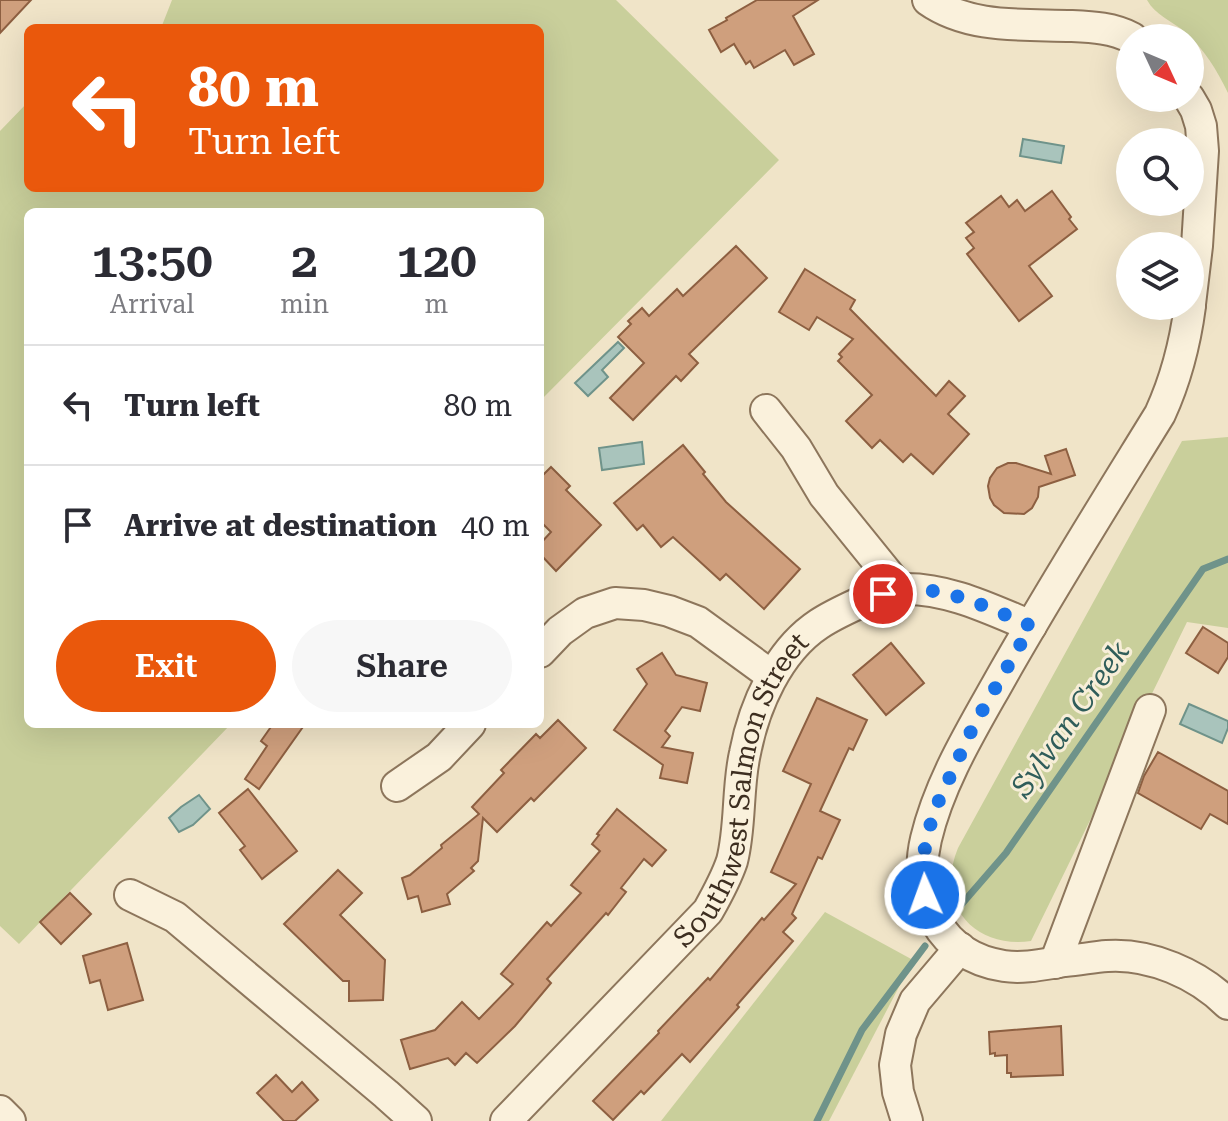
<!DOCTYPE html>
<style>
:root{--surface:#fff;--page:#f7f7f7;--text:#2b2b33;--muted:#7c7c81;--line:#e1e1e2;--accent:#ea580c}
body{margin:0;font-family:"Roboto Serif",serif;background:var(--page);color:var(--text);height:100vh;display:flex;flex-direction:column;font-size:30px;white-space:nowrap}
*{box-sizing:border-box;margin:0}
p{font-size:26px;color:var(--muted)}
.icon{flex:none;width:44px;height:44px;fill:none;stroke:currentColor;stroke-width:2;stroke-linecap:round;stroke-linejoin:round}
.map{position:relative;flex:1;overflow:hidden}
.drawer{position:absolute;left:24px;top:208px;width:520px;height:520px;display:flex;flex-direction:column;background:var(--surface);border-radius:12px;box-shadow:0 8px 32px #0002}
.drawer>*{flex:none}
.hud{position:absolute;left:24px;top:24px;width:520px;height:168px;border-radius:12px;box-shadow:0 8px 32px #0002;background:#ea580c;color:#fff;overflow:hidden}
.needle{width:52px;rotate:134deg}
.controls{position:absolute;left:1116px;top:24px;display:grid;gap:16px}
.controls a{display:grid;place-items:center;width:88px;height:88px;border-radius:50%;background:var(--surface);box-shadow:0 8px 32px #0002;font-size:40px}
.pin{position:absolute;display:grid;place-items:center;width:68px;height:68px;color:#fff;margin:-34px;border:4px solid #fff;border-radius:50%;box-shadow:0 2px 8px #0007}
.me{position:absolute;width:88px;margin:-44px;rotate:358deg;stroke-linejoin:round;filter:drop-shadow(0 0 6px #0008)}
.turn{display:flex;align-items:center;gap:28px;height:168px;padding:0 32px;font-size:36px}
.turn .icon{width:104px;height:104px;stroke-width:2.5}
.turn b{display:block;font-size:56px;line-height:68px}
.eta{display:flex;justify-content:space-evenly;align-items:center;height:136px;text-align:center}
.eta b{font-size:48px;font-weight:600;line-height:56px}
.cta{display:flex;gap:16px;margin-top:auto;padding:16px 32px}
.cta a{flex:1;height:92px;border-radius:48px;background:var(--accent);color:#fff;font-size:32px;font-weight:600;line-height:92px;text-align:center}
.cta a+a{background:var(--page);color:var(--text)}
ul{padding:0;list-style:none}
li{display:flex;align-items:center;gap:24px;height:120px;padding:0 32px;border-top:2px solid var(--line)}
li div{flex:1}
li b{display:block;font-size:30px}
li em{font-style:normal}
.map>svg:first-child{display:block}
.green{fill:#c9cf9b}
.water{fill:#a9c4bc;stroke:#6f938a;stroke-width:2}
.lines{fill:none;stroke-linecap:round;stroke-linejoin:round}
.stream{stroke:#6f938a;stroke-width:7}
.building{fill:#cf9f7d;stroke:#8d5f41;stroke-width:2}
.minor-casing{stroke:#8d765c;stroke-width:34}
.minor{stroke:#faf1dc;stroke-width:30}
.route{stroke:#1a73e8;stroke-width:14;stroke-dasharray:0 25.2}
.labels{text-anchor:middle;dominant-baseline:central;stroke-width:6;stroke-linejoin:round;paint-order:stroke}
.street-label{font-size:28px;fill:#3d2e20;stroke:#f7eed8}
.water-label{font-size:30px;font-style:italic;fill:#2f5d5a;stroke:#f7eed8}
</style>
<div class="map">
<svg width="1228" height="1121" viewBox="0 0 1228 1121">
<rect width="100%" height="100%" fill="#f0e4c8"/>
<g class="green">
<polygon points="172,0 616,0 779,160 540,401 540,212 28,212 28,724 231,724 19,944 0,926 0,131 28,102 28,188 540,188 540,28 161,28"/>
<path d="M1147,0H1228V93C1217,70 1204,49 1185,32C1172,21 1155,15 1147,0Z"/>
<path d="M1228,437V628L1187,622L1031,941C973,949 935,903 958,848L1182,441Z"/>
<polygon points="825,912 913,960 829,1121 661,1121"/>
</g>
<g class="water">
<polygon points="1023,139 1064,146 1061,163 1020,156"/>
<polygon points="618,342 624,348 602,370 608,377 588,396 575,383"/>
<polygon points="642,442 644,464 602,470 599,448"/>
<polygon points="1189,704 1228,721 1228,728 1222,743 1180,724"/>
<polygon points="199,795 210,809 193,825 179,832 169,818 181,807"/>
</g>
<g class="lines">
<g class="stream">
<polyline points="954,913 1006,853 1203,569 1228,559"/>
<polyline points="817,1121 862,1030 925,946"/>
</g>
</g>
<g class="building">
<polygon points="0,0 31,0 0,33"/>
<polygon points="757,0 818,0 793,16 814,54 794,65 785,50 754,68 750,61 746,64 734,44 721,52 709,30 727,20 726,18"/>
<polygon points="1052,191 1071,217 1069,219 1077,229 1029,266 1052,296 1019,321 967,254 974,248 966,238 974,232 966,223 1001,196 1009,207 1017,200 1025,211"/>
<polygon points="736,246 767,278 689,354 698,363 681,381 676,376 633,420 610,398 644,363 618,337 631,324 628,321 642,308 649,316 677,289 683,296"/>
<polygon points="805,269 855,300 850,309 936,396 949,381 965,396 948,414 969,434 933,474 911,454 903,462 880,440 872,448 846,421 872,395 838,361 842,357 839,354 853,339 817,317 809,330 779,312"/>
<polygon points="683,445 705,472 703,474 726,502 800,569 764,609 726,574 720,580 673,537 661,547 643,525 637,530 614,503"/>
<polygon points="1066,449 1075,475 1039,487 1038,497 1032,508 1024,514 1004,513 994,505 990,498 988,486 990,478 997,468 1008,463 1016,463 1051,474 1045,456"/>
<polygon points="551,467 570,486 566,490 601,525 556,571 540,554 540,544 551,532 540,521 540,478"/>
<polygon points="1203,627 1228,643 1228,657 1218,673 1186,653"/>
<polygon points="891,643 924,683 886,715 853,675"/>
<polygon points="662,653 676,675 707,683 700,711 682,707 665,731 670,736 662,747 693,753 687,783 660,778 663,765 614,730 647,684 637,669"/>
<polygon points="817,698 867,720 853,750 849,748 820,811 840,820 822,859 818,857 792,914 796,918 783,932 793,941 737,1005 739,1007 690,1062 682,1054 644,1094 641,1091 613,1120 593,1101 659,1033 658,1031 708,978 710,980 762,918 764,920 796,884 771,872 811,784 783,771"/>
<polygon points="558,720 586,748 534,801 531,798 497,832 483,818 478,861 471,868 474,871 447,894 450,904 422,912 418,896 408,899 402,878 410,875 442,848 441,845 479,814 472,807 504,773 501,770 536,734 540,738"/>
<polygon points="273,724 305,724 259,789 245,779 267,746 261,741"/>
<polygon points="1158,752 1228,791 1228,824 1210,814 1201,829 1138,793 1144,776"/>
<polygon points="248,789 297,851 262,879 240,850 245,846 219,813"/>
<polygon points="617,809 666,850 652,866 644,859 621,888 626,892 608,915 606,913 547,979 551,983 515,1026 477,1063 466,1053 455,1065 448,1058 410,1069 401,1040 435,1030 462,1002 479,1019 513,984 501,974 547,922 551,926 581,893 571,885 600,851 592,844 599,835 597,834"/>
<polygon points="338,870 362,893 340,915 385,960 383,1000 349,1001 349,981 343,981 284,924"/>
<polygon points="70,893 91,914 61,944 40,922"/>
<polygon points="127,943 143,1000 108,1010 100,980 90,983 83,956"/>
<polygon points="1061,1026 1063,1075 1011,1077 1011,1073 1007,1073 1007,1055 995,1056 995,1053 990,1054 989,1032"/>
<polygon points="276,1075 292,1092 302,1082 318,1100 295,1121 284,1121 257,1093"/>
</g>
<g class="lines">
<g class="minor-casing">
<g id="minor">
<path d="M928,0C969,29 1023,24 1072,26C1093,27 1113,28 1132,38"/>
<polyline points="1189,98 1196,110 1201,126 1203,151 1197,246 1190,304"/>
<path d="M1190,306C1185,344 1176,379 1160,414C1107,500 1053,586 1003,674C974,726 940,780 926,839C912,898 940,957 1004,966C1024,969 1045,964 1065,961C1079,960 1093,957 1107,956C1150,953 1198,974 1228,1004"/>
<polyline points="766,410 796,448 824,495 900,589"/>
<polyline points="540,652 560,631 585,613 615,603 644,605 669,611 698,622 772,676"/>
<polyline points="397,786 439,757 470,724"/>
<polyline points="130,895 175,917 386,1094 416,1121"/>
<polyline points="1055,963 1150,710"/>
<polyline points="0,1111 10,1121"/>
<path id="s1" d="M506,1121L708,911C717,895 726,879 732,861C741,826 737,788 745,753C754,706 778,651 819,624C831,616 844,610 857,604C870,598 888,589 903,589C948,588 990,609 1031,626"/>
<polyline points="907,1121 898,1092 895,1065 901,1034 915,1001 960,948"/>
</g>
</g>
<use href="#minor" class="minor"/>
</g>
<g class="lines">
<path class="route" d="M883,594C932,578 986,607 1031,626L974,725L935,809L926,840L923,863L925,895"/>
</g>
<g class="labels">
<g class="street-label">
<text stroke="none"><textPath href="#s1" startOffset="418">Southwest Salmon Street</textPath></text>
</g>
<g class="water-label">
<text transform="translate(1070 719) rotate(-55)">Sylvan Creek</text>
</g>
</g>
</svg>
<div class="controls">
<a><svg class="needle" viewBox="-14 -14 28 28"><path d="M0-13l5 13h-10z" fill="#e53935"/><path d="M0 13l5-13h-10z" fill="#7c7c81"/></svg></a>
<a><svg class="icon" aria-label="search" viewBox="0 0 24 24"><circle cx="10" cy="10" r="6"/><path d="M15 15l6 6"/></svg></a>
<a><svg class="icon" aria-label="layers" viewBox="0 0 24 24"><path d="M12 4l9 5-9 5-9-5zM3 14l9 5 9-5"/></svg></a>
</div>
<div class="pin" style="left:883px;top:594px;background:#d93025"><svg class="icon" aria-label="arrive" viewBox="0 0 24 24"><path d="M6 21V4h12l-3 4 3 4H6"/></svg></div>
<svg class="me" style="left:925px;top:895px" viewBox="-20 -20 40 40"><circle r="17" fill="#1a73e8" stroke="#fff" stroke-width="3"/><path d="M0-11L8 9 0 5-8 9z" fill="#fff"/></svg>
<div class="hud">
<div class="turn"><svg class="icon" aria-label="left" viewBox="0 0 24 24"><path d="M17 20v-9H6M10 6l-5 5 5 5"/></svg><div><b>80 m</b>Turn left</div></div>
</div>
<section class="drawer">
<div class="eta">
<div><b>13:50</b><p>Arrival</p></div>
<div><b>2</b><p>min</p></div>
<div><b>120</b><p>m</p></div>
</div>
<ul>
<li><svg class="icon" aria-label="left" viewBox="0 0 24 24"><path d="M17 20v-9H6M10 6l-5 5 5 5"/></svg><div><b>Turn left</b></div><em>80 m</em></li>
<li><svg class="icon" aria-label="arrive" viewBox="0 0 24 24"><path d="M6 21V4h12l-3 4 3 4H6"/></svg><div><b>Arrive at destination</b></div><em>40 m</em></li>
</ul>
<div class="cta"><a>Exit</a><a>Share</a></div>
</section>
</div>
